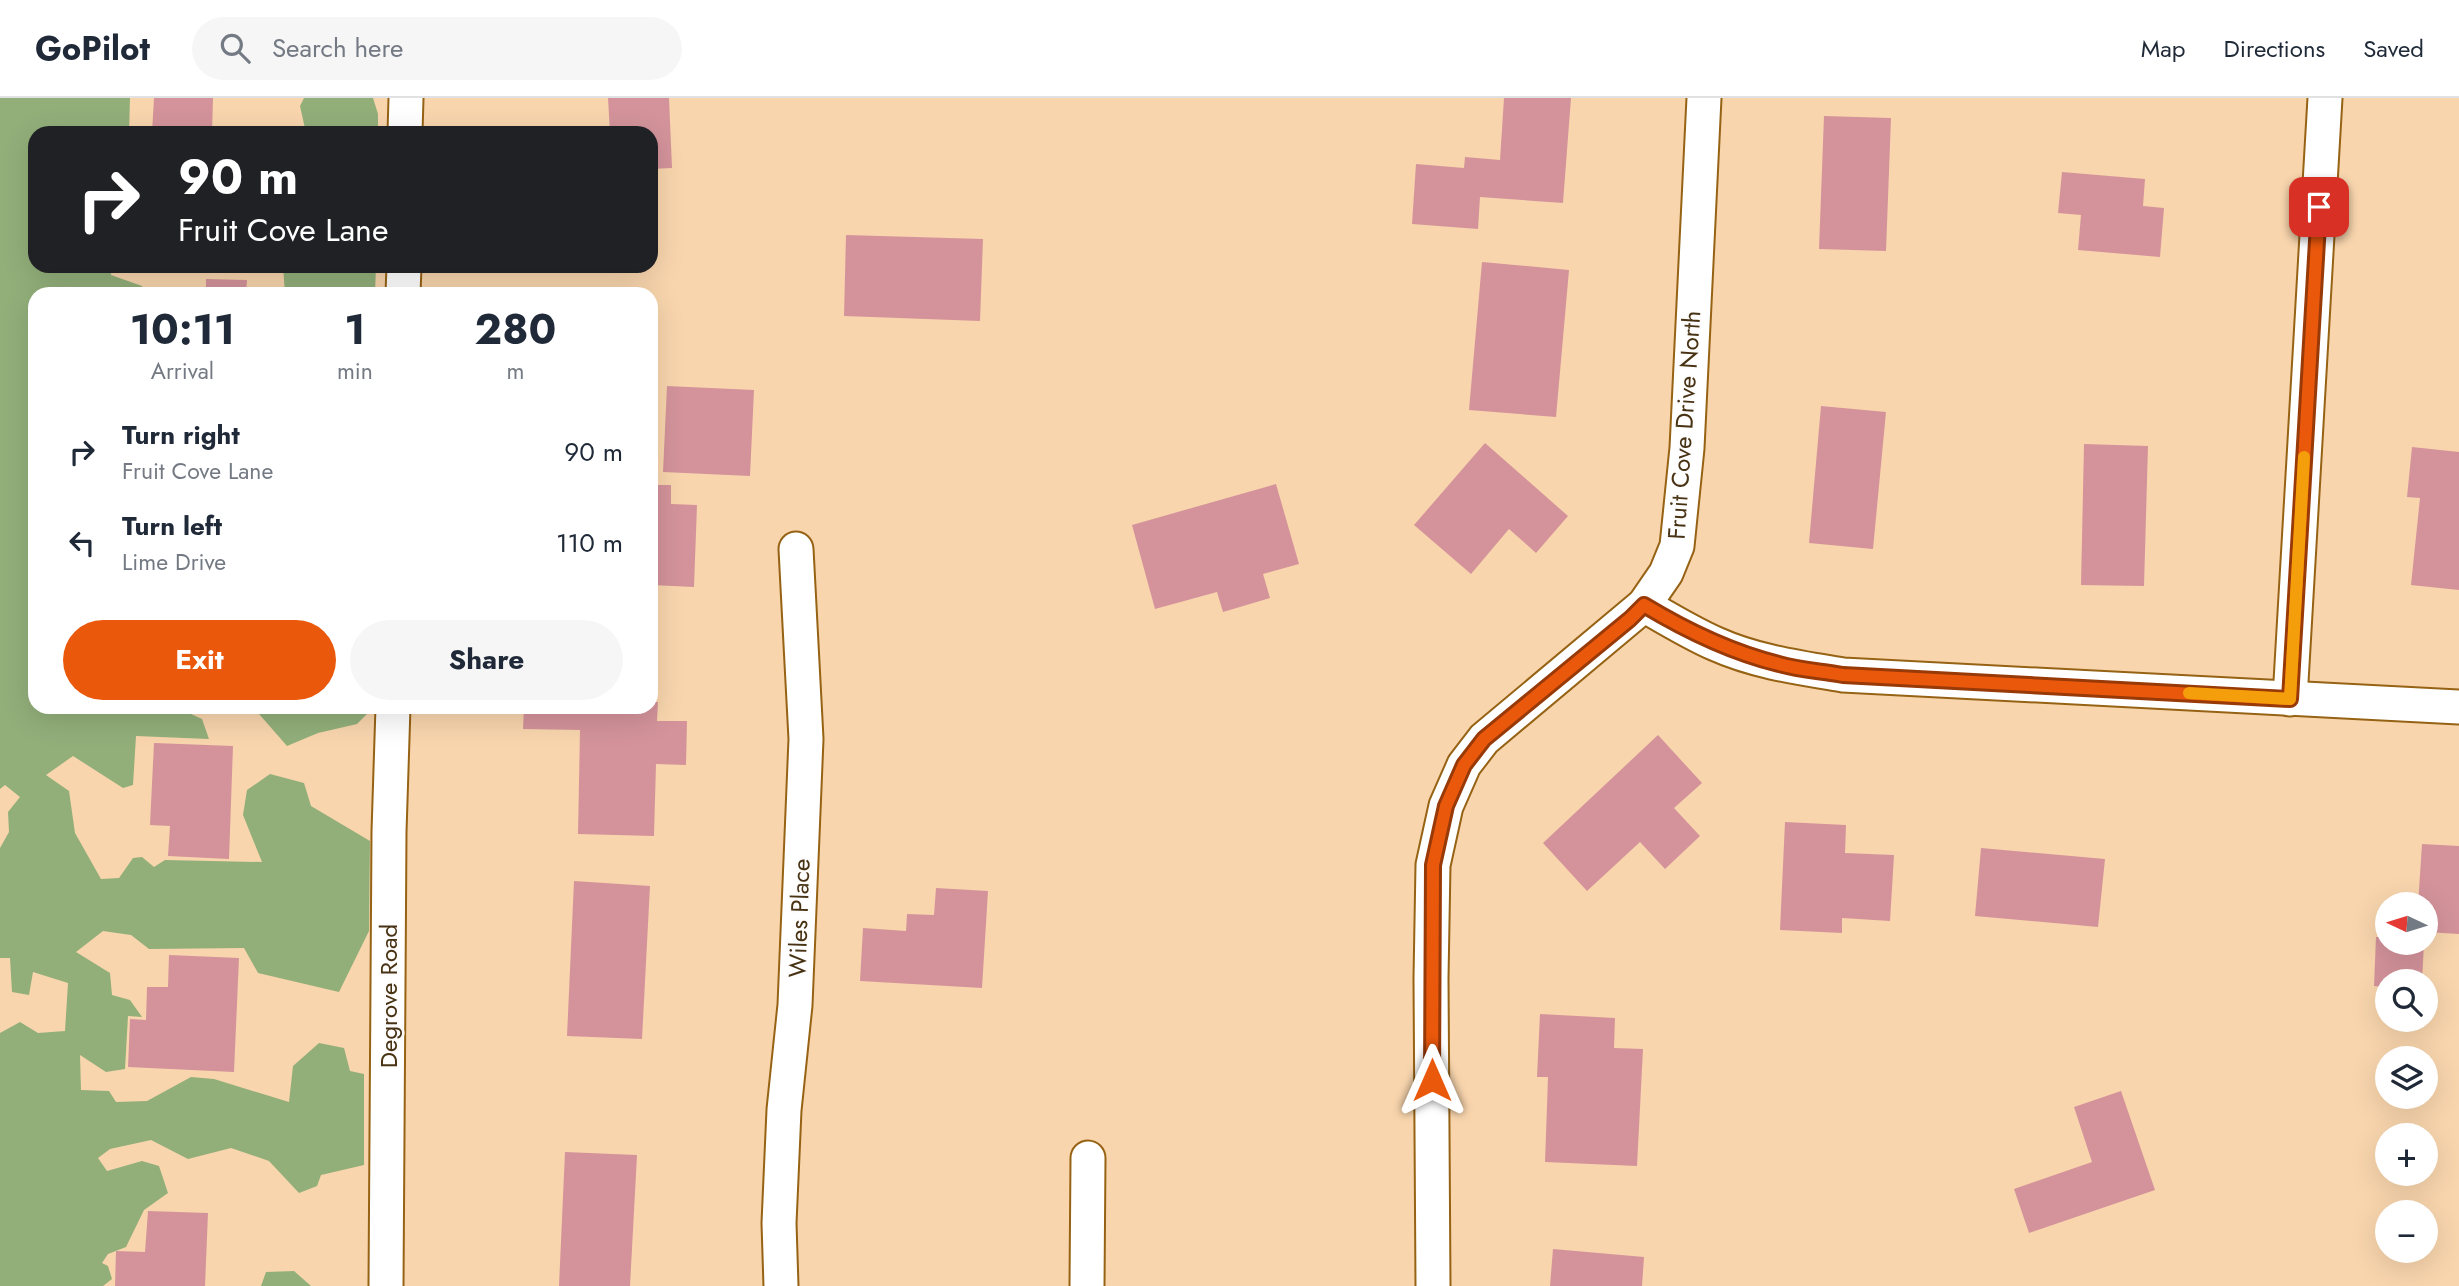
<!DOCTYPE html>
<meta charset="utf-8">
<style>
:root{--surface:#fff;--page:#f6f6f7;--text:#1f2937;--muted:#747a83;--line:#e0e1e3;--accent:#ea580c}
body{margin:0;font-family:Jost,sans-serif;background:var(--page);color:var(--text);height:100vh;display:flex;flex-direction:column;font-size:26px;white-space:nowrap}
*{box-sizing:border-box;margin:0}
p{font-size:23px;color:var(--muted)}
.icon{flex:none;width:38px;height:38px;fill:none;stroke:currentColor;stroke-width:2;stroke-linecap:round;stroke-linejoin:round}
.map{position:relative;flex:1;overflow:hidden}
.drawer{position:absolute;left:28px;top:189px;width:630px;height:427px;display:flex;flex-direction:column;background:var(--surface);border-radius:21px;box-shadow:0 7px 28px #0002}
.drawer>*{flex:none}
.top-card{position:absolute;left:28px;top:28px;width:630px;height:147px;border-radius:21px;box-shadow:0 7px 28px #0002;background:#202124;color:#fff;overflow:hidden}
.needle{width:46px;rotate:274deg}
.tools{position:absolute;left:2375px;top:794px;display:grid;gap:14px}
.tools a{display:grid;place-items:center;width:63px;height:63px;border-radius:50%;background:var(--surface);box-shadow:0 7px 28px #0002;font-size:35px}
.pin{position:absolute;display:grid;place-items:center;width:60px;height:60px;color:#fff;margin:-30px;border-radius:14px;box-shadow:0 4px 10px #0006}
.me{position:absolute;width:77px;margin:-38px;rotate:0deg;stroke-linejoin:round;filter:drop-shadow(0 0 5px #0008)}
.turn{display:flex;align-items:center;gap:24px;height:147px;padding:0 35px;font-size:32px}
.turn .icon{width:91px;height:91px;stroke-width:2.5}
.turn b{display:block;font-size:49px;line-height:60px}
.eta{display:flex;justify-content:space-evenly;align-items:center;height:119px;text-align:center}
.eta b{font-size:42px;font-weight:700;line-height:49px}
.primary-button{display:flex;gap:14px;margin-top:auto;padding:14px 35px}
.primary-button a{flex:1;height:80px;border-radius:42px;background:var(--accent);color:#fff;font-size:28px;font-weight:700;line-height:80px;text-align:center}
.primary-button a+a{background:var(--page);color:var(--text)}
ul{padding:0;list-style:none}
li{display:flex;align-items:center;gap:21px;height:91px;padding:0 35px}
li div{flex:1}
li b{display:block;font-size:26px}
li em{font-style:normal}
header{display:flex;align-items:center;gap:42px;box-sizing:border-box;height:98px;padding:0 35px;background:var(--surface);border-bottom:2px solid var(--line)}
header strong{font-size:33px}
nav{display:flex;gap:38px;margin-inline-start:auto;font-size:24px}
.search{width:490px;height:63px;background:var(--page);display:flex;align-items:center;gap:18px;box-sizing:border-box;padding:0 24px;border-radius:38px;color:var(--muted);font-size:26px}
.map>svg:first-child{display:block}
.forest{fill:#92af7a}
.building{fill:#d4939b}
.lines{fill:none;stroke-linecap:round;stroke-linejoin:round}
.street-casing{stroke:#966214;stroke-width:37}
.street{stroke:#fff;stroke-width:33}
.route-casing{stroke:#983908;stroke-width:18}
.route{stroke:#ea580c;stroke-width:12}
.slow{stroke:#f59e0b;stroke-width:12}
.labels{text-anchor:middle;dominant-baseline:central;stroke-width:5;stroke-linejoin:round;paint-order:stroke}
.street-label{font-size:24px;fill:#483214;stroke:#fdfdfd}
</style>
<header>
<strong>GoPilot</strong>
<div class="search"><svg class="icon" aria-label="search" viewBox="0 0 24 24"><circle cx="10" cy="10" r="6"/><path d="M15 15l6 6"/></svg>Search here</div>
<nav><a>Map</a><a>Directions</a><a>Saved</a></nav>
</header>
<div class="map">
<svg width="2459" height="1188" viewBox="0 0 2459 1188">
<rect width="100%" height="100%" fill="#f8d5ad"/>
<g class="forest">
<polygon points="0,0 130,0 129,35 35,35 35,168 112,168 111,177 142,188 143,196 35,196 35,609 188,609 189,615 202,621 209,641 136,638 133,687 123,690 73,658 46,677 69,693 75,735 101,781 119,780 133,760 142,759 154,769 165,762 262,764 243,717 247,692 270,676 304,685 311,708 370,743 369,833 339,894 258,875 244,850 149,851 131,837 103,833 76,854 110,875 112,897 130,902 142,919 128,918 125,971 106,974 80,957 81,992 109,993 116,1004 147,1003 191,979 214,981 289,1004 293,968 319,945 344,950 350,973 364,976 364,1067 321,1077 317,1088 299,1095 269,1063 231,1050 188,1061 151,1042 110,1051 98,1060 107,1073 142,1063 159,1068 168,1095 144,1112 126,1149 108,1156 102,1165 108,1168 112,1181 103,1188 0,1188 0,935 20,924 38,935 65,933 68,885 33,874 29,897 12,894 10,860 0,860 0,750 9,734 8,714 20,699 5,687 0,691"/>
<polygon points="304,0 373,0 378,16 378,35 306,35 300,8"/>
<polygon points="283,168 376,168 375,196 285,196"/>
<polygon points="253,609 374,609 357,626 318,635 287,648"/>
<polygon points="294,1173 311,1188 261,1188 266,1174"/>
</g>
<g class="building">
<polygon points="154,0 213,0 212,35 152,35"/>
<polygon points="608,0 669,0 672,70 651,71 651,35 610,35"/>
<polygon points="1504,0 1571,0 1563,105 1480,99 1478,131 1412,126 1416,66 1464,70 1465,59 1500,62"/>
<polygon points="1824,18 1891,20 1886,153 1819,151"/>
<polygon points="2062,74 2145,81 2143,108 2164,110 2160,159 2078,152 2081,117 2058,115"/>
<polygon points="846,137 983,141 980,223 844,218"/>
<polygon points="1482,164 1569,172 1556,319 1469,312"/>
<polygon points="206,181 247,182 246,196 206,196"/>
<polygon points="667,288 754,292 750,378 663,374"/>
<polygon points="1821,308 1886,314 1873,451 1809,445"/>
<polygon points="1485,345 1568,418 1536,455 1509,431 1471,476 1414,427"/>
<polygon points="2084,346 2148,348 2144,488 2081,487"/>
<polygon points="2412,349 2459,354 2459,492 2411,487 2420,400 2407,399"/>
<polygon points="1276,386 1299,466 1263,476 1270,500 1223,514 1217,494 1155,511 1132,427"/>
<polygon points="651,387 671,387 671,406 697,407 694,489 651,487"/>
<polygon points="651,604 658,604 657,623 687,623 686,667 656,666 654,738 578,736 580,632 523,631 524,609 651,609"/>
<polygon points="1658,637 1702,685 1674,710 1700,738 1665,771 1640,744 1587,793 1543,745"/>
<polygon points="154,645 233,648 229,761 168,758 170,728 150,727"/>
<polygon points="1785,724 1846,727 1845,755 1894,757 1890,823 1842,820 1842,835 1780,832"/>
<polygon points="2422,746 2459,748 2459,836 2426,834 2426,807 2418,807"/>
<polygon points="1981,750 2105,761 2098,829 1975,818"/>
<polygon points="574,783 650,788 642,941 567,938"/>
<polygon points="936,790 988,793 982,890 860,883 863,830 906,833 907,816 934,817"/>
<polygon points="2376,839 2387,839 2387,845 2424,845 2422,884 2387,884 2387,889 2374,888"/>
<polygon points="169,857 239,860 234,974 128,969 130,921 146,922 147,889 168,889"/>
<polygon points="1540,916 1615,920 1614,950 1643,951 1637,1068 1545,1064 1548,979 1537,979"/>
<polygon points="2121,993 2155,1092 2029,1135 2014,1091 2092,1064 2074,1009"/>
<polygon points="565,1054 637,1057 630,1188 559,1188"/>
<polygon points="148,1113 208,1115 205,1188 115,1188 116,1153 145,1154"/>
<polygon points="1553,1151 1644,1159 1642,1188 1550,1188"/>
</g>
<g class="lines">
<g class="street-casing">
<g id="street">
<polyline points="405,35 406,0"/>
<polyline points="403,196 404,168"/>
<path d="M1644,507C1668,521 1691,535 1716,546C1756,564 1801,570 1843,577L2459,609"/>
<polyline points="2290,601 2325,0"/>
<polyline points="386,1188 389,734 393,609"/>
<polyline points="781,1188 779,1125 784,1012 795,907 806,641 796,451"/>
<polyline points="1087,1188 1088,1060"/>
<polyline points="1433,1188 1431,880 1433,767 1446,708 1464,667 1484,641 1644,507 1666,475 1677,448 1687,350 1704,0"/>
</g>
</g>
<use href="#street" class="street"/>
</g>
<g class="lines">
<g class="route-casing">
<path id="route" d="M1432,982L1433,767L1446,708L1464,667L1484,641L1630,521L1644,507C1687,533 1730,554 1779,566C1799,572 1822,573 1843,577L2290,601L2319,109"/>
</g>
<use href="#route" class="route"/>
<polyline class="slow" points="2189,595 2290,601 2304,359"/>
</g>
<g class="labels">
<g class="street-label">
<text transform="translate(1684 327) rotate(-86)">Fruit Cove Drive North</text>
<text transform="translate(799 820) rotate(-88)">Wiles Place</text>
<text transform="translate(388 898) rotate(-90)">Degrove Road</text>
</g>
</g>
</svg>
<div class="tools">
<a><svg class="needle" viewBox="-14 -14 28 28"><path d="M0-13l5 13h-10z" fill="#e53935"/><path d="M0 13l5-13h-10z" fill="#747a83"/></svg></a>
<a><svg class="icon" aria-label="search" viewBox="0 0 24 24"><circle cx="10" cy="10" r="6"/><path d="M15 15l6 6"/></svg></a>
<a><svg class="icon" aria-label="layers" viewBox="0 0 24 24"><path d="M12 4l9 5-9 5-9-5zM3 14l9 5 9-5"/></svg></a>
<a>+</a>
<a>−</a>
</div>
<div class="pin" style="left:2319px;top:109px;background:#d93025"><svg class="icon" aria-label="arrive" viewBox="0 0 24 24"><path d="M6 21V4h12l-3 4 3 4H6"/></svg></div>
<svg class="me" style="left:1432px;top:982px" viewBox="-20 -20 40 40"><path d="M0-17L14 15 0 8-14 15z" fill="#ea580c" stroke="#fff" stroke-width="4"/></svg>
<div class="top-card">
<div class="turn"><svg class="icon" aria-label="right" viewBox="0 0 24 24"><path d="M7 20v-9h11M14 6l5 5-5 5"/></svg><div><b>90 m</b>Fruit Cove Lane</div></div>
</div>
<section class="drawer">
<div class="eta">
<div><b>10:11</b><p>Arrival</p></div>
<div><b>1</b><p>min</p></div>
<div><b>280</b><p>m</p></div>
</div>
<ul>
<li><svg class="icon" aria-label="right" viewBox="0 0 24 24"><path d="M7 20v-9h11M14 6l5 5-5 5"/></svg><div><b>Turn right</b><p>Fruit Cove Lane</p></div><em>90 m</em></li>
<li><svg class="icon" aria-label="left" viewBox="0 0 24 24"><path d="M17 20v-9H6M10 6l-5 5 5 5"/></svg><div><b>Turn left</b><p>Lime Drive</p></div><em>110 m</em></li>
</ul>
<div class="primary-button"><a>Exit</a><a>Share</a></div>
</section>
</div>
